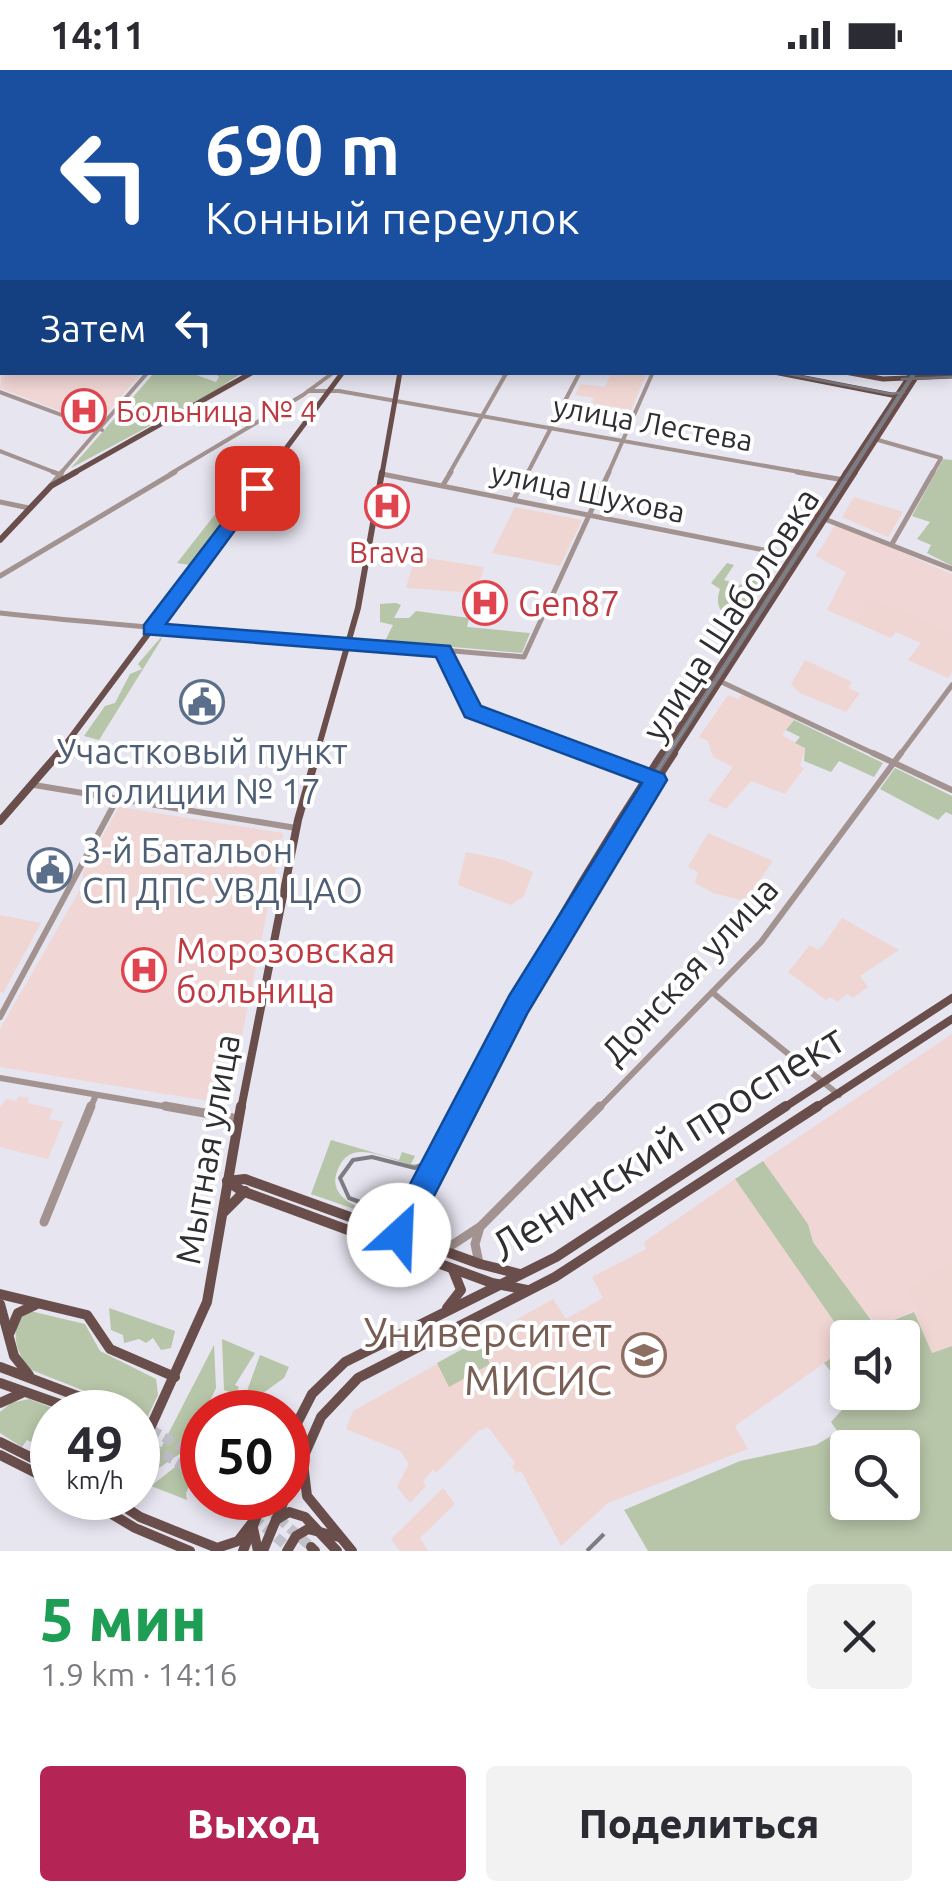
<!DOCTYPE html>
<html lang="ru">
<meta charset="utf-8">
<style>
:root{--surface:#fff;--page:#f2f2f3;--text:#2b2b33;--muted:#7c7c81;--accent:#b42556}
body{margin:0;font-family:Ubuntu,sans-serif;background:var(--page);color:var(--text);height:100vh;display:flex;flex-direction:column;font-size:38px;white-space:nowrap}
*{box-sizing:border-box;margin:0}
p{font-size:32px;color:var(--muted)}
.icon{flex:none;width:55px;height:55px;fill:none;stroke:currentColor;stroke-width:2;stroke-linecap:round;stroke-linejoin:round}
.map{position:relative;height:1481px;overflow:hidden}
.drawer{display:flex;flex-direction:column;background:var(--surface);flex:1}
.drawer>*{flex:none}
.hud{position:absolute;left:0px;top:0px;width:952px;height:305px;box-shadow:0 5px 15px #0003;background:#1a4fa0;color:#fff;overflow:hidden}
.controls{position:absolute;left:830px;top:1250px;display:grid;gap:20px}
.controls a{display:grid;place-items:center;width:90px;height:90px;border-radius:10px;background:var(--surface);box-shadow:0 5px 15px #0003;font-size:50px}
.speed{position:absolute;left:30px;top:1320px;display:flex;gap:20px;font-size:50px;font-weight:700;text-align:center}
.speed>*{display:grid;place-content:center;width:130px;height:130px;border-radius:50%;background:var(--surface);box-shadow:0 5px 15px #0003;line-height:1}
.speed small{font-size:25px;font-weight:400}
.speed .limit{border:15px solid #d22;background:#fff;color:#111}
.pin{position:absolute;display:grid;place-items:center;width:85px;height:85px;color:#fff;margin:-42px;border-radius:20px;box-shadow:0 5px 15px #0006}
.me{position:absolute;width:110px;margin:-55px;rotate:25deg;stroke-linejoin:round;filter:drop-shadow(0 0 8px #0008)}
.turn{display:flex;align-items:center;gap:35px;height:210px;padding:0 40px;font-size:45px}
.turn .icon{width:130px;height:130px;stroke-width:2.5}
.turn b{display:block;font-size:70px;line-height:85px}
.then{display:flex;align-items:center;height:95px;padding:0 40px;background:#0003;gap:20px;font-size:38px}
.round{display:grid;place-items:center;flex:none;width:105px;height:105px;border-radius:10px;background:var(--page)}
.head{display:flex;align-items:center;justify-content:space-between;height:170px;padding:0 40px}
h1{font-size:60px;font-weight:800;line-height:75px;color:#1e9e55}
.primary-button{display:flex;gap:20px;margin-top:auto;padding:20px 40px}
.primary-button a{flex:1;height:115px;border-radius:10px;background:var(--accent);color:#fff;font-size:40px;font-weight:800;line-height:115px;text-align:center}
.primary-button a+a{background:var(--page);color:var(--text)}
.status{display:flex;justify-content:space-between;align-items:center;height:70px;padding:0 50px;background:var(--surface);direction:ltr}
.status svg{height:28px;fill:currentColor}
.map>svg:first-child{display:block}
.education{fill:#f0d6d2}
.medical{fill:#f0d6d5}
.green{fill:#b7c5a8;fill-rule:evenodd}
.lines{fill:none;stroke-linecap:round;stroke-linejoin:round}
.major-tunnel{stroke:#c1c1ca;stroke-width:10;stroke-dasharray:10 5;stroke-linecap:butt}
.minor-far3{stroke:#a39390;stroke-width:4}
.minor-far2{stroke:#a39390;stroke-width:5}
.minor-far1{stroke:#a39390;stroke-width:6}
.minor{stroke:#a39390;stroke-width:9}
.major-far4{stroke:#6a4e4b;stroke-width:4}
.major-far3{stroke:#6a4e4b;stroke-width:5}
.major-far2{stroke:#6a4e4b;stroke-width:6}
.major-far1{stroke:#6a4e4b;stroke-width:8}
.major{stroke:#6a4e4b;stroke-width:10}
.tram-far1{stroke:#7d7c83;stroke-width:2.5}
.tram{stroke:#7d7c83;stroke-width:4}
.rail-far1{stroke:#7d7c83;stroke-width:2.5;stroke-dasharray:10 10;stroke-linecap:butt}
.rail{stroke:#7d7c83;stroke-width:4;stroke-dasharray:24 24;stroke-linecap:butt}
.route{fill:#1a73e8;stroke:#114b97;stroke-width:2.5}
.labels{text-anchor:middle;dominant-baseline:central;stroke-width:8;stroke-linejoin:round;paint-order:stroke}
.far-health-label{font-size:30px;fill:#be3a42;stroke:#fff;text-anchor:start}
.far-street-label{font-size:30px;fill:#2f2f33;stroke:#fff}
.health-label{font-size:35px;fill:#be3a42;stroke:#fff;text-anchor:start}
.street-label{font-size:35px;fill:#2f2f33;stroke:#fff}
.service-label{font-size:35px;fill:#4e5e75;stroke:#fff}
.near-street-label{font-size:42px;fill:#2f2f33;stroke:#fff}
.near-education-label{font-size:42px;fill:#785e54;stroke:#fff;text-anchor:end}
</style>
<div class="status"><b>14:11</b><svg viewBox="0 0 49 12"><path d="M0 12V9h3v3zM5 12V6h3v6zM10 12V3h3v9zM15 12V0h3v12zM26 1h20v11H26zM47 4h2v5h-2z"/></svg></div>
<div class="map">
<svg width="952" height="1481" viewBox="0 0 952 1481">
<rect width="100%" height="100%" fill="#e6e5f0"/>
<g class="education">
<polygon points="611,303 647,303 631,340 592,333 594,328 575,325 581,314 605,317"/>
<polygon points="854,427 903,442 888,467 842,447"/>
<polygon points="515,437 582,450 560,496 492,483"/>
<polygon points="415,486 484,497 476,523 406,518"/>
<polygon points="871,526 952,561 952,602 948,608 908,590 921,573 896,562 891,568 850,550"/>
<polygon points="805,590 852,612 848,618 860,623 846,642 800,623 791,614"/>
<polygon points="728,625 738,629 742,625 794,649 782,665 805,678 800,696 804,698 785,724 751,711 726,739 708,731 733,697 713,687 708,671 699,667"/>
<polygon points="708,763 773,791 745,831 713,823 695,813 698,802 688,797"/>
<polygon points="466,782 504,790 533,802 524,826 511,835 458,815"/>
<polygon points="0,845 41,853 3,923 0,922"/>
<polygon points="842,848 899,880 860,906 868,917 853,928 847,924 837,932 830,927 826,930 788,902 810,875 818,880 824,874"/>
<polygon points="735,1109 847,1270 847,1277 735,1356 748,1379 608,1433 561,1476 521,1401 516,1403 512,1396 515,1393 488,1357 477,1362 436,1403 433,1400 429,1404 423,1411 426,1416 410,1433 397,1417 409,1394 400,1381 346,1359 353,1341 553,1229 566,1249 603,1228 592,1207 646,1179 644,1172"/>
<polygon points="952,1190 952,1276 932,1283 914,1242 918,1240 904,1219"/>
<polygon points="443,1418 455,1434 420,1468 428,1481 400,1481 391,1469"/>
</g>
<g class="medical">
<polygon points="2,301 2,302 141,303 97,355 0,318"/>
<polygon points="836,454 952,504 952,561 871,526 850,550 827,540 846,502 816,486"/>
<polygon points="119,737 283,763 228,1034 0,997 0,959 82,816 83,802"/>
<polygon points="952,964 952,1190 904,1219 919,1239 879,1256 858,1234 813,1172 808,1154 763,1091"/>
<polygon points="19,1026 29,1028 28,1033 53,1039 49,1049 63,1052 48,1089 0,1077 0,1038 6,1029 16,1031"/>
</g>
<g class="green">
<polygon points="154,303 191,303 216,312 219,307 215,303 242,303 223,315 249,303 71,398"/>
<polygon points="943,389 952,390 952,496 927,483 931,475 917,469 930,452 912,446"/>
<polygon points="253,395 264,399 190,495 177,493 238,415 242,415"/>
<path d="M727,493L734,495L724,510L741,515L748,505L761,509L734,550C719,542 715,535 720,519L711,513Z"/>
<polygon points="396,533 401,535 394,548 409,548 416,541 469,548 467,557 530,563 522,583 385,571 393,555 380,552 380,534"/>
<polygon points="162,566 161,570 99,670 84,666 105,636 115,633 130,604 142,599 138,594"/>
<polygon points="794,650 883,693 874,707 839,691 831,702 804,691 805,678 795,673 800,667 786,660"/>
<polygon points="895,698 952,726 952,745 946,742 938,750 880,719"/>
<path d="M331,1070L399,1090L402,1082L415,1086L411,1094H420L414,1096C398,1092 377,1081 359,1082C350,1083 344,1087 340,1095C322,1128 360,1137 380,1148L311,1124Z"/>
<path d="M763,1091L808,1154L813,1172L874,1254L879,1256L914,1242L932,1283L952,1276V1481H648L626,1443L624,1440L740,1391L816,1375L838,1362L831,1352L852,1329L824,1293L847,1277L848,1322H902V1268L847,1270L735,1109ZM848,1378H902V1432H848Z"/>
<polygon points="109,1238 175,1261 171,1278 161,1280 153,1268 146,1273 139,1269 124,1273 123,1265 111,1260"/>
<path d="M30,1241L85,1254L100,1281L156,1309L158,1325L138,1366V1342L29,1299C17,1282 11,1266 20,1246Z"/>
<polygon points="222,1269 255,1283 235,1315 239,1317 235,1324 224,1320"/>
<polygon points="479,1270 490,1294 449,1317 437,1293"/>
<polygon points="214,1275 216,1318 188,1378 146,1407"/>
<polygon points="260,1285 289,1297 284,1308 252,1331 241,1327 244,1320 247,1321"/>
<polygon points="29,1329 63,1342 52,1342 52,1383 27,1370 22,1377 0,1363 0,1342 11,1333"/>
<polygon points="194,1382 202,1386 202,1394 199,1394 186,1423 187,1430 151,1416"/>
</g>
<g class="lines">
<g class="major-tunnel">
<polyline points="138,1352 202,1389"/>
<polyline points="138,1369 202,1407"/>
<polyline points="231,1428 291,1480"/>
<polyline points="256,1428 311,1477"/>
</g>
<g class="minor-far3">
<polyline points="139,0 150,2"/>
<polyline points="257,0 268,2"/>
<polyline points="181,2 188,0"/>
<polyline points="296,2 300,0"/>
<polyline points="495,302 506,304"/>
<polyline points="308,321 339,321 811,404"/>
<polyline points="0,322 102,360"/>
<polyline points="871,368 941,388 932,404"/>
<polyline points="0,381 59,404"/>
<polyline points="60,404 148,302"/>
<polyline points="170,404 303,325 334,302"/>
<polyline points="449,404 507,302"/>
<polyline points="527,404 580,302"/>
<polyline points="608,404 653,302"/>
</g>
<g class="minor-far2">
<polyline points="53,402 61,405"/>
<polyline points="797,402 844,410"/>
<polyline points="382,404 794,486"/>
<polyline points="51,415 62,402"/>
<polyline points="443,415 451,402"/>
<polyline points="514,429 528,402"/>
<polyline points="0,432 29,438"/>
<polyline points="817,446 952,499"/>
<polyline points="892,474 933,402"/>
<polyline points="0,506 175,402"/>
<path d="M0,543C174,562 349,571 524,587L609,402"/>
<polyline points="443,580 473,641 591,686"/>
<polyline points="713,608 879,686"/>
<polyline points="899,686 952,615"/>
</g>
<g class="minor-far1">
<polyline points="585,683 656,710"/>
<polyline points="873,683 952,720"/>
<polyline points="34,715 296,758"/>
<polyline points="713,923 839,1025"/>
<polyline points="0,947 117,729"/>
<polyline points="0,1008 179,1039"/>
<polyline points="90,1039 96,1025"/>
<polyline points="598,1039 761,872 901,683"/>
</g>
<g class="minor">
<polyline points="165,1036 238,1049"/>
<polyline points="44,1152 91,1036"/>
<polyline points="446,1179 481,1156 600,1036"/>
<polyline points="479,1193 475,1174 480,1157"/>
</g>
<g class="major-far4">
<polyline points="23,0 35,2"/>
<polyline points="39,0 52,2"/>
<polyline points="383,0 387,2"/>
<polyline points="609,2 613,0"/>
<polyline points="792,2 798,0"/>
</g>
<g class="major-far3">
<polyline points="774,302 902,327"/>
<polyline points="845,302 883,309 952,306"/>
<polyline points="72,404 253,302"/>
<polyline points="267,404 343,302"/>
<polyline points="382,404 400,302"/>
<polyline points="845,404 909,307"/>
<polyline points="854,404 917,306"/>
</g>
<g class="major-far2">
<polyline points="0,470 51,416 76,402"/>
<polyline points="57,686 269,402"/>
<polyline points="316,686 358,538 382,402"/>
<polyline points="661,686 847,402"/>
<polyline points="672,686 855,402"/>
</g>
<g class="major-far1">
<polyline points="0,751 59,683"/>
<polyline points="241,1039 298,750 317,683"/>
<path d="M456,1039C519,916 587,799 663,683"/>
<path d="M464,1039C527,916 598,799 674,683"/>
<polyline points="782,1039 952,928"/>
<polyline points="814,1039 952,949"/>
</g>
<g class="major">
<polyline points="227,1111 242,1121 492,1213 527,1220"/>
<polyline points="227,1111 245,1109 480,1194 520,1204"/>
<polyline points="224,1142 245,1121"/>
<polyline points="385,1159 398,1151 457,1036"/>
<polyline points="383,1173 392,1172 399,1165 465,1036"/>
<polyline points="0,1224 87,1245 110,1279 175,1307"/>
<polyline points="0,1234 14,1286 29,1305"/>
<polyline points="447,1238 461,1220 453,1200"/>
<polyline points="10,1262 18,1243 35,1235"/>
<polyline points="0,1297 120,1342"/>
<polyline points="0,1313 82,1342"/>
<polyline points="0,1333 22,1323"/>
<polyline points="288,1371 312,1324 345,1292 556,1187 786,1036"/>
<polyline points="0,1372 52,1398"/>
<polyline points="0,1385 52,1411"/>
<polyline points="138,1385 207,1232 241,1036"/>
<polyline points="303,1393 307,1426 352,1481"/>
<polyline points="288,1422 321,1347 358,1308 555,1207 818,1036"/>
<polyline points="85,1428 135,1458 190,1481"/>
<polyline points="111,1428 140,1447 217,1478 238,1471 255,1449"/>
<polyline points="276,1450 289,1442 305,1447 337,1481"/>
<polyline points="253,1458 258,1481"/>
<polyline points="311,1477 315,1481"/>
<polyline points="243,1481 264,1428"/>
<polyline points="263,1481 285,1428"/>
<polyline points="287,1481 296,1466 308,1459 339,1467"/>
</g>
<g class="tram-far1">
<polyline points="602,2 606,0"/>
<polyline points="803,2 809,0"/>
<polyline points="778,302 891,324 904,322"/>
<polyline points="902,309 952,307"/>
<polyline points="459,1039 572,830 914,302"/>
<polyline points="463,1039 575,831 916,302"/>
</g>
<polyline class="tram" points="461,1036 433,1088 415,1098 372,1087 353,1090 340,1108 349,1128 393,1144 413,1135 464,1036"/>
<polyline class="rail-far1" points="712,2 716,0"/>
<polyline class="rail" points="587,1481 611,1457"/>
</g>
<polygon class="route" points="257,413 266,418 166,554 450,576 481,636 664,704 667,710 528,942 409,1175 399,1179 389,1175 384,1165 389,1154 509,926 642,713 465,647 436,587 144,564 144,555 251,415"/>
<defs>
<g id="hospital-ring" transform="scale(2.25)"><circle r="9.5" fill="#fff" stroke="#e0444e" stroke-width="1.5"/><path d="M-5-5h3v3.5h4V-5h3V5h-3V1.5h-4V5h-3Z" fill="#e0444e"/></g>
<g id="civic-ring" transform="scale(2.25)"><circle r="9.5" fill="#fff" stroke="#5c6f8a" stroke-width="1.5"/><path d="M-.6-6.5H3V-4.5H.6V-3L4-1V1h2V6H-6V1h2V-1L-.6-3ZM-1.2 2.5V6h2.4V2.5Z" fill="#5c6f8a"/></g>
<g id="university-ring" transform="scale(2.25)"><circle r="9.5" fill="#fff" stroke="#8d6e63" stroke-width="1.5"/><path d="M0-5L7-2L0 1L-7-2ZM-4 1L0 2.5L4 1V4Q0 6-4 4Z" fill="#8d6e63"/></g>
</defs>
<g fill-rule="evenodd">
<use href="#hospital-ring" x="84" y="341"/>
<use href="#hospital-ring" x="387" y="436"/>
<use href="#hospital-ring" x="485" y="533"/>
<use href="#civic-ring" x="202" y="632"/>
<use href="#civic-ring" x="50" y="800"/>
<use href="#hospital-ring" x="144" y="900"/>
<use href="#university-ring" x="644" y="1285"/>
</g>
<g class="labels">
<g class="far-health-label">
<text x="116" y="341">Больница № 4</text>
<text x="387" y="482" text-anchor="middle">Brava</text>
</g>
<g class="far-street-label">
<text transform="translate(653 353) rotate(10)">улица Лестева</text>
<text transform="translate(588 422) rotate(12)">улица Шухова</text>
</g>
<g class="health-label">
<text x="518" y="533">Gen87</text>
<text x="176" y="880">Морозовская<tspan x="176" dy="40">больница</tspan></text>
</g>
<g class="street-label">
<text transform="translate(730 544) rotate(-57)">улица Шаболовка</text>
<text transform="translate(689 900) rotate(-47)">Донская улица</text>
<text transform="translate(207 1079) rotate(-80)">Мытная улица</text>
</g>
<g class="service-label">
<text x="202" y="681">Участковый пункт<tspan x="202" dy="40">полиции № 17</tspan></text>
<text x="82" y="780" text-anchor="start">3-й Батальон<tspan x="82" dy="40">СП ДПС УВД ЦАО</tspan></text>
</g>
<g class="near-street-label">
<text transform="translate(667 1072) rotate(-32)">Ленинский проспект</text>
</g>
<g class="near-education-label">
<text x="612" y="1261">Университет<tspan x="612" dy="48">МИСИС</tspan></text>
</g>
</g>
</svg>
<div class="controls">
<a><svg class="icon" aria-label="sound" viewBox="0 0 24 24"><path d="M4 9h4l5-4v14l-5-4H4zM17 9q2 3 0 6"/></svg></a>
<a><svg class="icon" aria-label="search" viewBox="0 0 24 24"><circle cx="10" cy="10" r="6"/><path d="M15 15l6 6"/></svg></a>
</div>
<div class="speed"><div>49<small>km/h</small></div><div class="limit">50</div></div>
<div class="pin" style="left:257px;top:418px;background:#d93025"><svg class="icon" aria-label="arrive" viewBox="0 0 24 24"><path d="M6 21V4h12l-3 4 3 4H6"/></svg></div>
<svg class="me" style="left:399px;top:1165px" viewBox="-20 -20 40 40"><circle r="19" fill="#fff"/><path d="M0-13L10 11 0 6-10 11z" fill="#1a73e8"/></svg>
<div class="hud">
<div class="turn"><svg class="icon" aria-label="left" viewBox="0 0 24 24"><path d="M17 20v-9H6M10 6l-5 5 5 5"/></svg><div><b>690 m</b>Конный переулок</div></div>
<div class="then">Затем<svg class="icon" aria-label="left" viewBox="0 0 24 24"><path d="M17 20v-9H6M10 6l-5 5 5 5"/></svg></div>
</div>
</div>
<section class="drawer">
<div class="head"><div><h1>5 мин</h1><p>1.9 km · 14:16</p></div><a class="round"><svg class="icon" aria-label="close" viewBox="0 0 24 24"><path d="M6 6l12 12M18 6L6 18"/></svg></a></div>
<div class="primary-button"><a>Выход</a><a>Поделиться</a></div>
</section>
